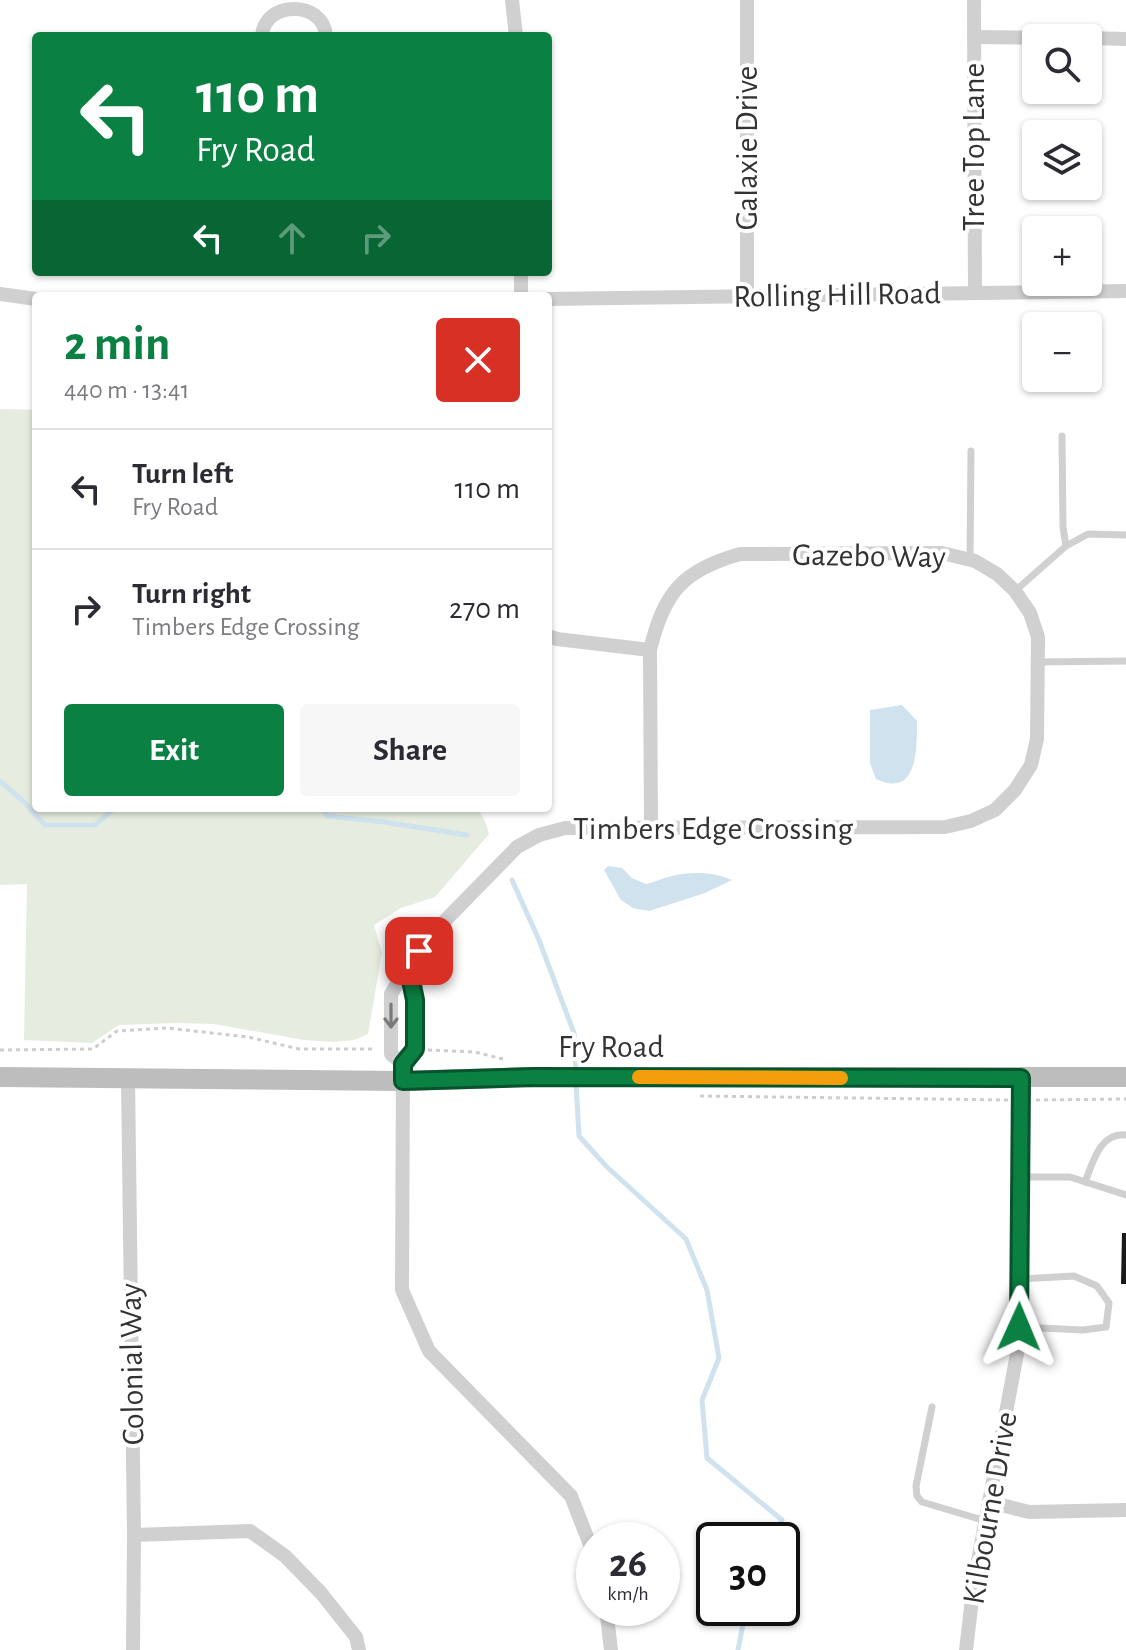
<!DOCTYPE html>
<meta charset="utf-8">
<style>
:root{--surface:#fff;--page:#f7f7f7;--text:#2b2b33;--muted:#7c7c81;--line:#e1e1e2;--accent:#0b8043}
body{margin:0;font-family:"Alegreya Sans",sans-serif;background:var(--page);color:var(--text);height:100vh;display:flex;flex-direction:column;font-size:30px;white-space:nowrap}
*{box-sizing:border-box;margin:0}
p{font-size:26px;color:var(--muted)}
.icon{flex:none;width:44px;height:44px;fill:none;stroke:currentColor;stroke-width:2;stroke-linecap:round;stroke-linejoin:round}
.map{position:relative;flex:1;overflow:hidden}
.sheet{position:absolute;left:32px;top:292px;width:520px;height:520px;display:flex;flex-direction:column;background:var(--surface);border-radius:8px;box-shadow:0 2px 6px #0004}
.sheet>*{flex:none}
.guide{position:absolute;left:32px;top:32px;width:520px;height:244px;border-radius:8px;box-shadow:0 2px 6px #0004;background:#0b8043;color:#fff;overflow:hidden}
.controls{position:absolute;left:1022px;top:24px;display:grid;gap:16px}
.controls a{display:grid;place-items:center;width:80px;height:80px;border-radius:8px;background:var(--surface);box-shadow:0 2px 6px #0004;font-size:40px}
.speed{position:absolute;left:576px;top:1522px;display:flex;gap:16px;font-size:40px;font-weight:700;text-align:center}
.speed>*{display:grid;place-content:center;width:104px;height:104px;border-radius:50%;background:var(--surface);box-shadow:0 2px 6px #0004;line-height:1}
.speed small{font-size:20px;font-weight:400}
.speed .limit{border:4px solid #111;border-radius:12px;background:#fff;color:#111}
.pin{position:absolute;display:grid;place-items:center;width:68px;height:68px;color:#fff;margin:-34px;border-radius:16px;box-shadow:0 4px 12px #0006}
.me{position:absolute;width:88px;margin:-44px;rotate:1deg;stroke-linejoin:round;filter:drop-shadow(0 0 6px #0008)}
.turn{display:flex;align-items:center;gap:28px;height:168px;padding:0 32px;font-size:36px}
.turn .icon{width:104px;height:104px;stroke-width:2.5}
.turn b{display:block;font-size:56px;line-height:68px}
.lanes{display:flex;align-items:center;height:76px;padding:0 32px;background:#0003;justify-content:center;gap:40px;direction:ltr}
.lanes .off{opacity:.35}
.round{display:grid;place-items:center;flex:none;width:84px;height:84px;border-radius:8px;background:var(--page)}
.overview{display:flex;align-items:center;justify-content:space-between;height:136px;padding:0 32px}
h1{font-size:48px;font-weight:700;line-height:60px;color:var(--accent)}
.action{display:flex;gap:16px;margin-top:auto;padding:16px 32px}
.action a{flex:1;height:92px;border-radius:8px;background:var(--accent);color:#fff;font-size:32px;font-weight:700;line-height:92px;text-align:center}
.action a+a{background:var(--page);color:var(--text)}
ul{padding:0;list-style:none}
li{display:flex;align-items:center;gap:24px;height:120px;padding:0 32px;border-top:2px solid var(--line)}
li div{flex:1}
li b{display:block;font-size:30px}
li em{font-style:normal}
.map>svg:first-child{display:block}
.green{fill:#e6ecdf}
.water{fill:#cfe2ee}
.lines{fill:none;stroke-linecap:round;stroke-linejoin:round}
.stream{stroke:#cfe2ee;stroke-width:5}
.building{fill:#1a1a1a}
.path{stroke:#cdcdcd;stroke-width:3;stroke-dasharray:4 4;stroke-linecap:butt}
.lane{stroke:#d0d0d0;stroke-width:7}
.street{stroke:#d0d0d0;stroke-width:14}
.secondary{stroke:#bdbdbd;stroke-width:20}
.oneway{stroke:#7a7a7a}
.route-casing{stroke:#07532c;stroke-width:20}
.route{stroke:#0b8043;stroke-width:14}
.slow{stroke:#f59e0b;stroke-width:14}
.labels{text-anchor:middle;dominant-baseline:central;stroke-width:8;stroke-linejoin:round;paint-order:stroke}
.street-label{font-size:32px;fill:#333;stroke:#fff}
</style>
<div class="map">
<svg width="1126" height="1650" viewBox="0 0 1126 1650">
<rect width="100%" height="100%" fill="#fff"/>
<polygon class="green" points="0,409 36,410 36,808 477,808 485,821 489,834 435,897 401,908 374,925 382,953 368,1034 354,1040 333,1042 304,1040 214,1024 176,1023 119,1025 92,1043 24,1040 27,884 0,885"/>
<g class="water">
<path d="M902,705L917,721C917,748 918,799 876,779L870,763V710Z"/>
<path d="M608,866L622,868L632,878L646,884C655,882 663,878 672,876C691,871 715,872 732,880L705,893L649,911L633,908L621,900L604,870Z"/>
</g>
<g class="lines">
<g class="stream">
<polyline points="0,781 24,802 45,825 95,825 115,808"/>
<polyline points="323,808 327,816 384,822 467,835"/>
<polyline points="512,880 539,940 574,1033 576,1072"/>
<polyline points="576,1082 579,1136 606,1166 686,1239 707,1290 719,1358 702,1400 707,1458 782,1520 773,1540"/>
<polyline points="738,1650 746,1608"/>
</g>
</g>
<polygon class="building" points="1122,1233 1126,1233 1126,1284 1121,1284"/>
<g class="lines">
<g class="path">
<polyline points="0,1050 93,1049 117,1031 167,1028 248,1037 299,1049 376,1049"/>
<polyline points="428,1050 475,1052 503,1059"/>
<polyline points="700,1096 1009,1100"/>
<polyline points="1036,1100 1126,1099"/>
</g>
<g class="lane">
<polyline points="1062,436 1063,527 1066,546"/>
<polyline points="970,559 971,451"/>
<polyline points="1015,591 1066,546 1088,534 1126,535"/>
<polyline points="1038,662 1126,661"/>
<polyline points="1021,1177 1070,1177 1126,1195"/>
<path d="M1085,1182C1093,1162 1100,1132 1126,1135"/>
<polyline points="1019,1327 1083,1330 1106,1327 1109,1303 1097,1286 1074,1276 1020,1279"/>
<polyline points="932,1407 916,1486 917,1496 922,1502 986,1521"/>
</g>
<g class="street">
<polyline points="512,0 516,36"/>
<polyline points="974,0 975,293"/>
<path d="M262,36C264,0 324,0 326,36"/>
<polyline points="974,37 1064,38"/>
<polyline points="1088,38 1126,39"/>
<polyline points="521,272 521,296"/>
<polyline points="0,294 36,299"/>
<polyline points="747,296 747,0"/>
<polyline points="548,299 1126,291"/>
<polyline points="548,636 557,639 650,650"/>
<polyline points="408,966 415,1000 415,1049 403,1064 402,1290 429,1351 571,1496 594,1555"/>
<path d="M403,1064L391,1054V994L408,966L430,936L517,847L539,835L565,828L945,827L971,821L995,810L1015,790L1031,765L1037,739L1038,637L1030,613L1015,591L997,574L975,561L942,553L740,554C683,570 664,592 650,650L651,828"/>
<polyline points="128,1079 134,1535 133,1650"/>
<polyline points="990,1502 1029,1512 1126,1510"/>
<polyline points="134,1535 250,1531 285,1556 321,1593 356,1637 359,1650"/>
<polyline points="606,1608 611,1650"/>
<polyline points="966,1650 974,1582 1017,1354 1020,1317 1021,1078"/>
</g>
<polyline class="secondary" points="0,1077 403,1081 534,1077 1126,1077"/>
</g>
<defs><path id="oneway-shaft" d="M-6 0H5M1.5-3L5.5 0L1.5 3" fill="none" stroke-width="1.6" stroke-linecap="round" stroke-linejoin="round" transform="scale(2)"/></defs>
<use class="oneway" href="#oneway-shaft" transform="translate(391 1016) rotate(90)"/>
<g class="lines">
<g class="route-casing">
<polyline id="route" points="419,951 408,966 415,1000 415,1049 403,1064 403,1081 534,1077 1021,1078 1019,1327"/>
</g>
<use href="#route" class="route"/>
<polyline class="slow" points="639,1077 841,1078"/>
</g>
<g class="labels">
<g class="street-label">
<text transform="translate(974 147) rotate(-90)">Tree Top Lane</text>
<text transform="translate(747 148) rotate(-90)">Galaxie Drive</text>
<text transform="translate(837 295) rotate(-1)">Rolling Hill Road</text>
<text transform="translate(869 556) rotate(1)">Gazebo Way</text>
<text x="713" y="829">Timbers Edge Crossing</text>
<text x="611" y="1047">Fry Road</text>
<text transform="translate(132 1364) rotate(-91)">Colonial Way</text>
<text transform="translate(990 1508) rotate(-80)">Kilbourne Drive</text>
</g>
</g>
</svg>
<div class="controls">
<a><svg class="icon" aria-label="search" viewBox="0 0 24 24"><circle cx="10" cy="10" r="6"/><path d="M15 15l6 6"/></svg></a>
<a><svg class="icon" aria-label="layers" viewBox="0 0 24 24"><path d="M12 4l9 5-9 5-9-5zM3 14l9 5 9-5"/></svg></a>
<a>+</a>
<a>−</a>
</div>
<div class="speed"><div>26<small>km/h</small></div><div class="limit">30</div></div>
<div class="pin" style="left:419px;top:951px;background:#d93025"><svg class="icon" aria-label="arrive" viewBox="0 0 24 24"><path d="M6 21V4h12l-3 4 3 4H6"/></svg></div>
<svg class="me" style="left:1019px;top:1327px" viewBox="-20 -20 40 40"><path d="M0-17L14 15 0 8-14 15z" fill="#0b8043" stroke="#fff" stroke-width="4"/></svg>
<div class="guide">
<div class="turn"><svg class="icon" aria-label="left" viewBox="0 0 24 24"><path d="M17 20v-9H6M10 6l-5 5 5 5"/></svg><div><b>110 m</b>Fry Road</div></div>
<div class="lanes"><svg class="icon" aria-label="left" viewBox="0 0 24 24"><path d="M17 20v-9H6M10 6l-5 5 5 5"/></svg><svg class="icon off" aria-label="ahead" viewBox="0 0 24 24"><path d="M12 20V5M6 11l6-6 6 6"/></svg><svg class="icon off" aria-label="right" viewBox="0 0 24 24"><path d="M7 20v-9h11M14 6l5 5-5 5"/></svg></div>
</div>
<section class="sheet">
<div class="overview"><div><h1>2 min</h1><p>440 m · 13:41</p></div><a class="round" style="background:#d93025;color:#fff"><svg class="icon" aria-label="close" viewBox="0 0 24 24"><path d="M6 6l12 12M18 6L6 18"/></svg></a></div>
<ul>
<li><svg class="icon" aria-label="left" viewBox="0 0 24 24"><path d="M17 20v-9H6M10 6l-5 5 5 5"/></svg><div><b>Turn left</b><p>Fry Road</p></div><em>110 m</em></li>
<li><svg class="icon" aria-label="right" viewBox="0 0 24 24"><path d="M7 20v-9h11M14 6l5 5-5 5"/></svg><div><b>Turn right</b><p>Timbers Edge Crossing</p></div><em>270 m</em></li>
</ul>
<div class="action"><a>Exit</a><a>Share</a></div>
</section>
</div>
